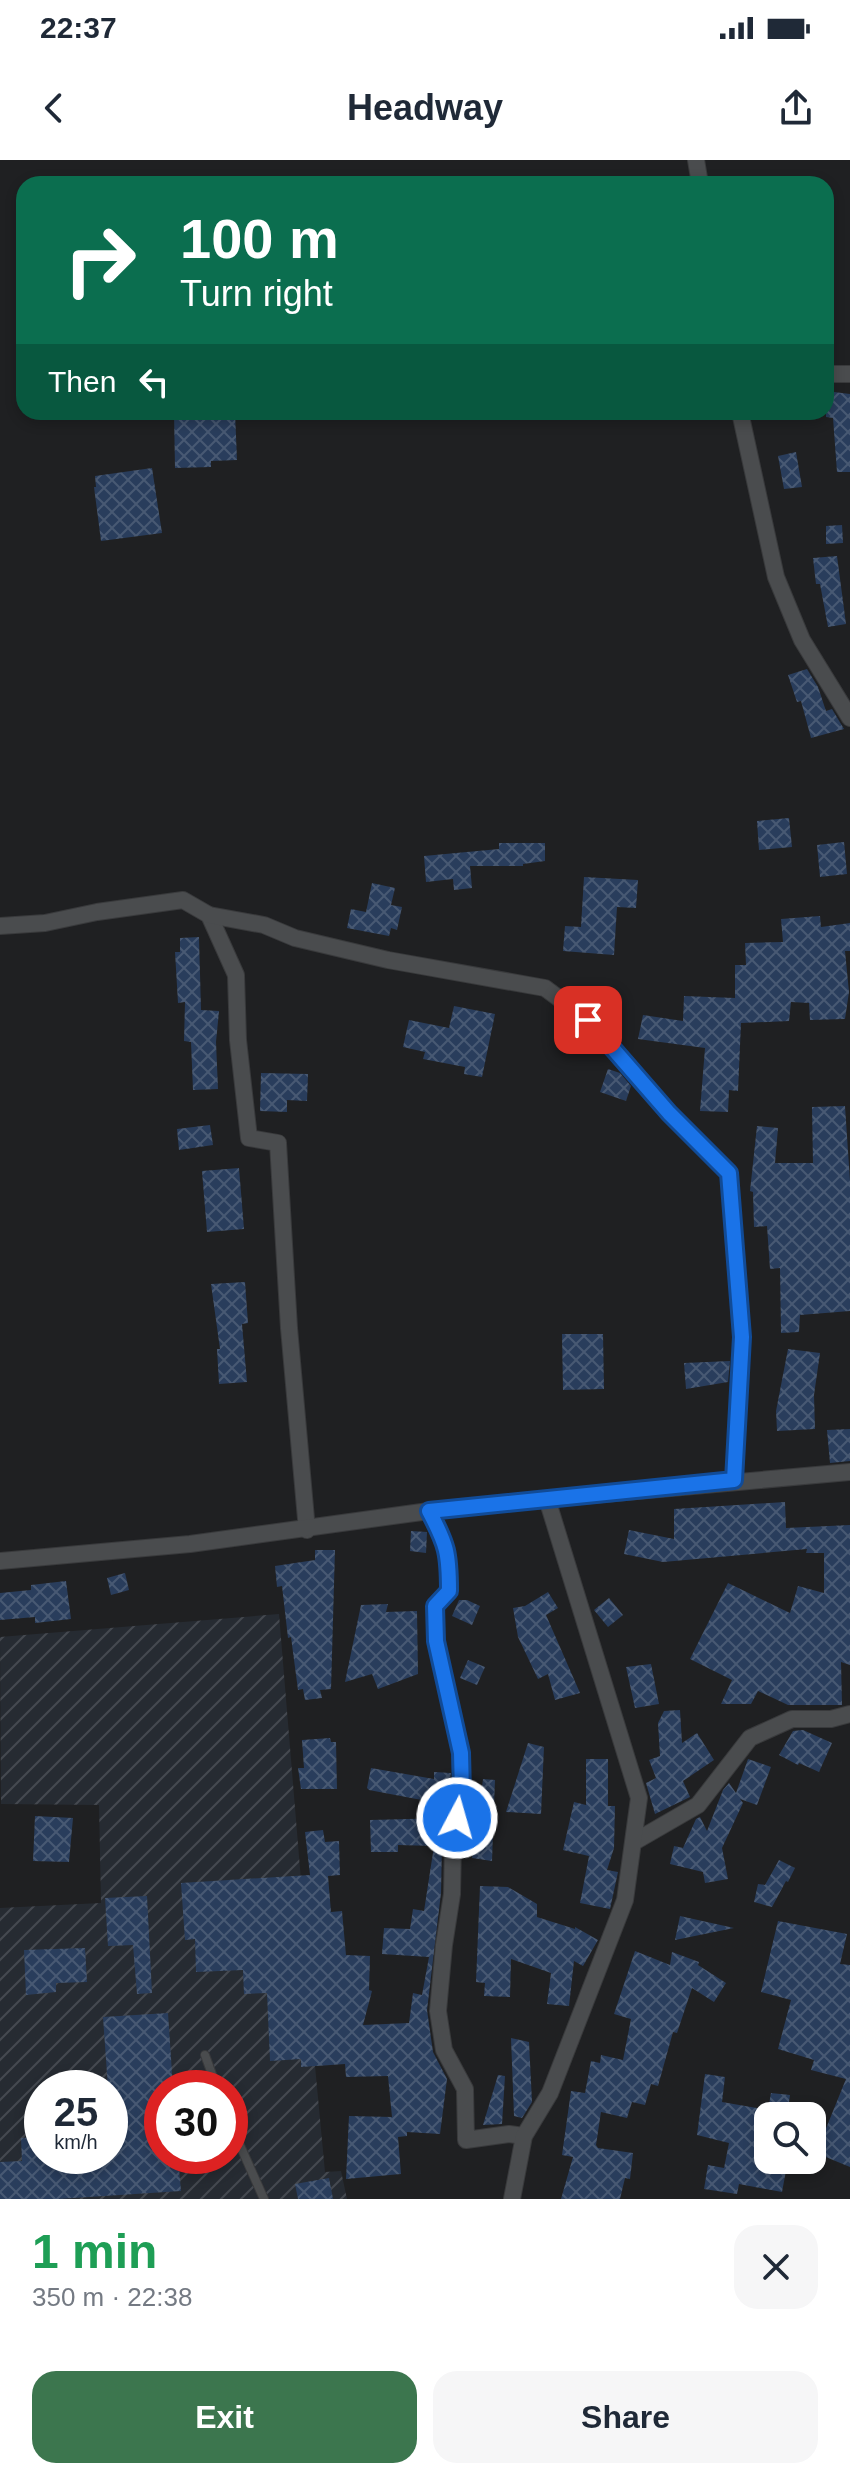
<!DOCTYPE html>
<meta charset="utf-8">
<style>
:root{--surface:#fff;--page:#f6f6f7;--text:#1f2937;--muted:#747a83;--accent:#3c764e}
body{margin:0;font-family:Arial,sans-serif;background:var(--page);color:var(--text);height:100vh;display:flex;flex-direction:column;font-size:30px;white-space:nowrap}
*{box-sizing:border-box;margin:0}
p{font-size:26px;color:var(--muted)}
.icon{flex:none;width:44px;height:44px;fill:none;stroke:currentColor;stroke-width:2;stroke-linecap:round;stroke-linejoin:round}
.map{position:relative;height:2039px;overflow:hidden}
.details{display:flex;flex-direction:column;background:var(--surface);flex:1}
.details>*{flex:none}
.banner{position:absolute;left:16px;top:16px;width:818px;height:244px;border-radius:24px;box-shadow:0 4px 12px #0003;background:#0b6e4f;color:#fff;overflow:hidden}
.buttons{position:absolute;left:754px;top:1942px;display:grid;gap:16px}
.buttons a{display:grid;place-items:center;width:72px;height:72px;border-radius:16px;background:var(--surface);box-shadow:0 4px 12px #0003;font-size:40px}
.speed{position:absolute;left:24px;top:1910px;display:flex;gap:16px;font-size:40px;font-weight:700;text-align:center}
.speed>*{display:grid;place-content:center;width:104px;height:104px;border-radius:50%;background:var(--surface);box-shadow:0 4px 12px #0003;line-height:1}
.speed small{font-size:20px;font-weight:400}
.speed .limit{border:12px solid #d22;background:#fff;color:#111}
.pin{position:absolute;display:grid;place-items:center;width:68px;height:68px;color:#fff;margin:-34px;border-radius:16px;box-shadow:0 4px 12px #0006}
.me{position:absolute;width:88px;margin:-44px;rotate:6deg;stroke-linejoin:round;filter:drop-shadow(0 0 6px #0008)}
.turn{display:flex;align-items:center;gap:28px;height:168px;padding:0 32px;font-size:36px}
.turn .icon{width:104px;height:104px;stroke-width:2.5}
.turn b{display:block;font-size:56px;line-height:68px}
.then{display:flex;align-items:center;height:76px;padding:0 32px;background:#0003;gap:16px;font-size:30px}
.round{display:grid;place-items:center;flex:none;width:84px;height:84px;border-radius:24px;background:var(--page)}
.headline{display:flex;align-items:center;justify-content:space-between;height:136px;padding:0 32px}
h1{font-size:48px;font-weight:700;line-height:60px;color:#1e9e55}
.cta{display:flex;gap:16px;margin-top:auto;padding:16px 32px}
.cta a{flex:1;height:92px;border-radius:24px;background:var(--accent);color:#fff;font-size:32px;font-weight:700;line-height:92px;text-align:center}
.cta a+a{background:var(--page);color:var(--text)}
.status{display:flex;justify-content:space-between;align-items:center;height:56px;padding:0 40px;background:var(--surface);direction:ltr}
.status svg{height:22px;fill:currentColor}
header{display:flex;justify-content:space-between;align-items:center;height:104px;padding:0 32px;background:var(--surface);font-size:36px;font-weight:700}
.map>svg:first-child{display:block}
.industrial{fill:url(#industrial-furrows);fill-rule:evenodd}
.building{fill:url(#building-cross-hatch)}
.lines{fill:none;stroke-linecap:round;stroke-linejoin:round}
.lane-casing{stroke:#393a3c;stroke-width:10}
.street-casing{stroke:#393a3c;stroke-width:18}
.lane{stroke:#4a4c4e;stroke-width:8}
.street{stroke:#4a4c4e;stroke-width:16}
.route-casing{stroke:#114b97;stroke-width:20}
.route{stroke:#1a73e8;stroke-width:14}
</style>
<div class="status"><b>22:37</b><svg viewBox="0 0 49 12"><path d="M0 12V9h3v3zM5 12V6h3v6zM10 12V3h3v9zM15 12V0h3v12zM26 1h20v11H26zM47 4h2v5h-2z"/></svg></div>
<header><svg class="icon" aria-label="back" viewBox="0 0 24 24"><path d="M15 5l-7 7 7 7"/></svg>Headway<svg class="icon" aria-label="share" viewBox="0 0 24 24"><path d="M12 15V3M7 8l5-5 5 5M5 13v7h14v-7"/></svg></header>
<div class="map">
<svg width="850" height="2039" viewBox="0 0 850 2039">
<defs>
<pattern id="industrial-furrows" width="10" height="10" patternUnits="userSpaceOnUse" patternTransform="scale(2)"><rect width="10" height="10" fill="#262b32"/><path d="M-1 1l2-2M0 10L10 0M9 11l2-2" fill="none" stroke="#454950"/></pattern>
<pattern id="building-cross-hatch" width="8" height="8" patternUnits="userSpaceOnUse" patternTransform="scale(2)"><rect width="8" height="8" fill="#293d5c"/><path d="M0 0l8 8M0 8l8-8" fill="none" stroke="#485973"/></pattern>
</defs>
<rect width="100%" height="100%" fill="#1f2022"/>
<path class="industrial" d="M279,1454L312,1854H328L331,1905L315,1906L325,2012L341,2011L347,2039H0V1748L101,1743L99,1645L1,1644L0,1477ZM42,1928H110V1996H42ZM162,1928H230V1996H162Z"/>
<g class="building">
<polygon points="826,231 850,234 850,312 837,312 833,258 826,257"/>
<polygon points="174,252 235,252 237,300 211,301 211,307 175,308"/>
<polygon points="796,292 802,327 784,329 778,296"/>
<polygon points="152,308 162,373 101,381 94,327 96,327 95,316"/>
<polygon points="842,365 843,383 826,384 826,366"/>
<polygon points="837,396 846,464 828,467 820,424 816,424 813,398"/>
<polygon points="807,509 818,527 826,551 832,549 844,569 811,578 801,541 797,542 788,515"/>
<polygon points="789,658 792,687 759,690 757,661"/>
<polygon points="844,682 847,714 820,717 817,685"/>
<polygon points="499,683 545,683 545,701 523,704 523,706 470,706 472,728 454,730 453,719 426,722 424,696 499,689"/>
<polygon points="584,717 638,720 636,748 617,747 614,795 563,791 565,766 581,767"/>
<polygon points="372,723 395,728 391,745 402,747 397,770 391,768 389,776 347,768 351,749 366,752"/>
<polygon points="820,756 821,767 850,763 850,791 845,791 849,832 845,859 810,860 809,843 791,842 789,861 741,863 738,931 729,930 728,952 700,951 705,888 638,879 643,855 683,861 684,836 735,838 735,805 746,805 745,783 783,782 781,759"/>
<polygon points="199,777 201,850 219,851 216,882 218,929 193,930 191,882 184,881 185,842 178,843 175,792 180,792 180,778"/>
<polygon points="454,846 495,854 482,917 464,914 465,907 423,899 425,892 403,887 409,860 449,868"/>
<polygon points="608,909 620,913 631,926 626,941 600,932"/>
<polygon points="261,913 308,914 307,941 287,940 287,952 260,951"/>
<polygon points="845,946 850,1021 850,1151 800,1155 799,1172 781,1173 780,1108 770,1109 767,1066 754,1067 753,1032 750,1031 757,966 778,968 775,1003 813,1003 812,947"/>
<polygon points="210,965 213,985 179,990 177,969"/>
<polygon points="239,1008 244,1069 207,1072 202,1011"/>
<polygon points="245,1122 248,1163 242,1164 247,1222 219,1224 217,1189 220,1189 211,1124"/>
<polygon points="562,1174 603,1174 604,1229 563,1230"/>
<polygon points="788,1189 820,1193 814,1235 815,1269 777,1271 776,1251"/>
<polygon points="730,1201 728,1222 686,1229 684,1203"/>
<polygon points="850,1269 850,1301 830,1303 827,1270"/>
<polygon points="785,1342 786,1368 850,1365 850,1505 841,1502 842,1545 788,1545 758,1531 751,1544 721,1544 732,1520 690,1499 728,1423 790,1453 798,1426 824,1433 824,1393 806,1393 807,1389 663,1402 624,1394 629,1370 674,1379 674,1349"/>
<polygon points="411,1371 427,1372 426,1393 410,1391"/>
<polygon points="315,1390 335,1390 331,1529 320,1530 322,1538 305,1540 303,1529 298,1530 291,1477 288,1478 282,1426 277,1427 275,1406 315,1400"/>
<polygon points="125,1413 129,1430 111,1435 107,1418"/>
<polygon points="66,1421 71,1459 35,1463 35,1457 0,1460 0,1433 31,1430 31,1425"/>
<polygon points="548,1432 558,1448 546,1455 580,1533 555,1540 548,1514 538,1519 518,1477 513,1448 525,1446"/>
<polygon points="609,1438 623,1455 608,1467 594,1450"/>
<polygon points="459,1440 467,1440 480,1446 472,1465 452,1456"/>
<polygon points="388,1444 386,1452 417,1451 418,1514 378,1529 372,1514 345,1522 361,1445"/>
<polygon points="468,1500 485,1507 477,1525 460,1518"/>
<polygon points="651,1504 659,1544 635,1548 626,1507"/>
<polygon points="680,1550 682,1583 697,1573 714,1600 683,1621 690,1637 655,1654 646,1623 656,1618 649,1600 660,1596 658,1563 664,1551"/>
<polygon points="803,1570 832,1583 819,1612 799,1603 798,1605 779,1595 793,1571"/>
<polygon points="330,1578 331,1582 336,1582 337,1629 301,1629 298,1608 304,1608 302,1580"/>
<polygon points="528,1583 544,1587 541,1654 506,1652"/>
<polygon points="586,1599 608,1599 608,1646 615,1646 614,1688 607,1710 618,1712 610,1749 580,1743 589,1696 563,1690 574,1642 586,1645"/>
<polygon points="748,1599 771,1607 757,1645 740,1639 743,1643 722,1688 728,1719 705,1723 703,1712 670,1704 674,1686 683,1688 696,1659 700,1657 707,1671 723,1630 729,1623 736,1633"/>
<polygon points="371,1608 434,1619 434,1612 451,1613 448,1645 369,1630 367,1628"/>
<polygon points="483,1619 495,1620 492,1701 472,1698"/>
<polygon points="35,1656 73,1658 69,1702 33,1701"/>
<polygon points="446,1658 442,1683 441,1733 427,1850 433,1892 447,1919 440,1974 407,1972 407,1976 398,1977 401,2014 346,2019 349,1956 392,1957 388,1916 346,1917 345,1904 301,1907 301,1899 270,1901 267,1833 244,1834 243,1810 196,1812 195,1779 185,1780 181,1723 310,1715 305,1672 323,1670 325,1682 339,1681 340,1715 328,1716 331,1752 342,1751 346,1795 370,1796 369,1830 372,1831 363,1865 409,1863 413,1833 422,1835 429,1797 382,1794 384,1768 410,1769 413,1749 424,1751 434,1686 398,1685 398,1692 371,1692 370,1660"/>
<polygon points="779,1700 795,1708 788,1722 786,1721 772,1747 754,1742 758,1724 765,1725"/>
<polygon points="480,1726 508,1727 537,1744 537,1757 575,1769 575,1767 598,1780 583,1806 574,1801 569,1846 547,1844 551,1813 511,1799 510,1837 484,1836 485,1823 476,1822"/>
<polygon points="147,1736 152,1833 137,1834 133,1785 108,1786 105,1738"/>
<polygon points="680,1756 734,1768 675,1780"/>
<polygon points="778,1761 847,1774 840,1804 850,1805 850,2007 816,1993 846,1919 811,1910 814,1900 778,1889 791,1840 761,1832"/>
<polygon points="85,1788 87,1822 56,1823 56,1832 26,1835 24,1790"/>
<polygon points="635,1791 670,1805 672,1792 699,1802 698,1805 726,1823 714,1842 692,1828 677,1873 673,1872 658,1926 651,1924 645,1945 632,1942 627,1958 601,1952 596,1985 598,1988 633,1993 630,2019 625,2018 620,2039 561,2039 573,1997 562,1995 571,1931 585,1933 591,1901 600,1903 601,1895 623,1900 631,1859 614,1854"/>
<polygon points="168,1853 173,1928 162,1928 162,1996 178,1996 181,2031 58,2039 0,2039 0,2002 22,2001 21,1978 42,1977 42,1996 110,1996 110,1928 108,1928 103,1857"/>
<polygon points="511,1878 529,1882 532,1942 522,1958 514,1956"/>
<polygon points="705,1914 725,1917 722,1942 768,1950 771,1933 790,1935 787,1956 768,1956 768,2000 788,2000 782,2032 739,2024 737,2034 704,2029 708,2005 724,2008 729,1983 697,1975"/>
<polygon points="498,1915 505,1916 502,1964 483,1965"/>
<polygon points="329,2018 333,2039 298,2039 295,2024"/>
</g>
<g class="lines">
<g class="lane-casing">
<g id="lane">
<polyline points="205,1895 217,1928"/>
<polyline points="230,1963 264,2039"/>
</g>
</g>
<g class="street-casing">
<g id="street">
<polyline points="696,0 700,24"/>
<polyline points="826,214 850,214"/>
<polyline points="740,252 776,417 802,480 850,558"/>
<polyline points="209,755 236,815 238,880 249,978 278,983 289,1168 307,1370"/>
<polyline points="0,766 45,763 97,752 183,740 209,755 264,765 295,778 388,800 545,828 588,860 669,953 729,1013 742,1177 734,1320"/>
<path d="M429,1351C447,1385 449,1394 449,1431L435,1446L436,1481L461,1593L462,1632L453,1683L452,1734L444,1785L438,1851L444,1890L465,1929L466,1980L509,1974L524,1976"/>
<polyline points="0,1401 190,1384 429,1351 547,1339 850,1312"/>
<polyline points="634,1682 698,1645 750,1578 792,1559 831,1559 850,1554"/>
<polyline points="512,2039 524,1976 550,1933 625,1740 639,1638 547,1339"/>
</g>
</g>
<use href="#lane" class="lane"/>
<use href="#street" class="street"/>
</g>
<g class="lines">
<g class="route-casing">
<path id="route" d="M457,1658L462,1632L461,1593L436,1481L435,1446L449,1431C449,1393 447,1385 429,1351L734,1320L742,1177L729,1013L669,953L588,860"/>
</g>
<use href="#route" class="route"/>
</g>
</svg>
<div class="buttons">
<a><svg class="icon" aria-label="search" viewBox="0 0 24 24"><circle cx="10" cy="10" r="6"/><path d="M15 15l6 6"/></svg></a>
</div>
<div class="speed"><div>25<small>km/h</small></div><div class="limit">30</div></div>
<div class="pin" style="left:588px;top:860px;background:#d93025"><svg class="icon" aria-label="arrive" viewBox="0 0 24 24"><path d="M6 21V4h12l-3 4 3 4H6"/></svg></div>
<svg class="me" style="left:457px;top:1658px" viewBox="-20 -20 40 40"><circle r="17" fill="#1a73e8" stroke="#fff" stroke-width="3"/><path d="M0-11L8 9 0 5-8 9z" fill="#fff"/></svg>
<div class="banner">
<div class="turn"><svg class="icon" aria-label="right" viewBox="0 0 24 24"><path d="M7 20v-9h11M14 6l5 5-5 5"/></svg><div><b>100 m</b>Turn right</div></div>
<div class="then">Then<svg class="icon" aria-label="left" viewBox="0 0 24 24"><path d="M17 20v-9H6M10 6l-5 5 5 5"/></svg></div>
</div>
</div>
<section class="details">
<div class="headline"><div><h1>1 min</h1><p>350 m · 22:38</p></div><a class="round"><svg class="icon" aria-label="close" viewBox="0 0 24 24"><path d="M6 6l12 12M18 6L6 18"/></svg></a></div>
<div class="cta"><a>Exit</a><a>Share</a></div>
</section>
